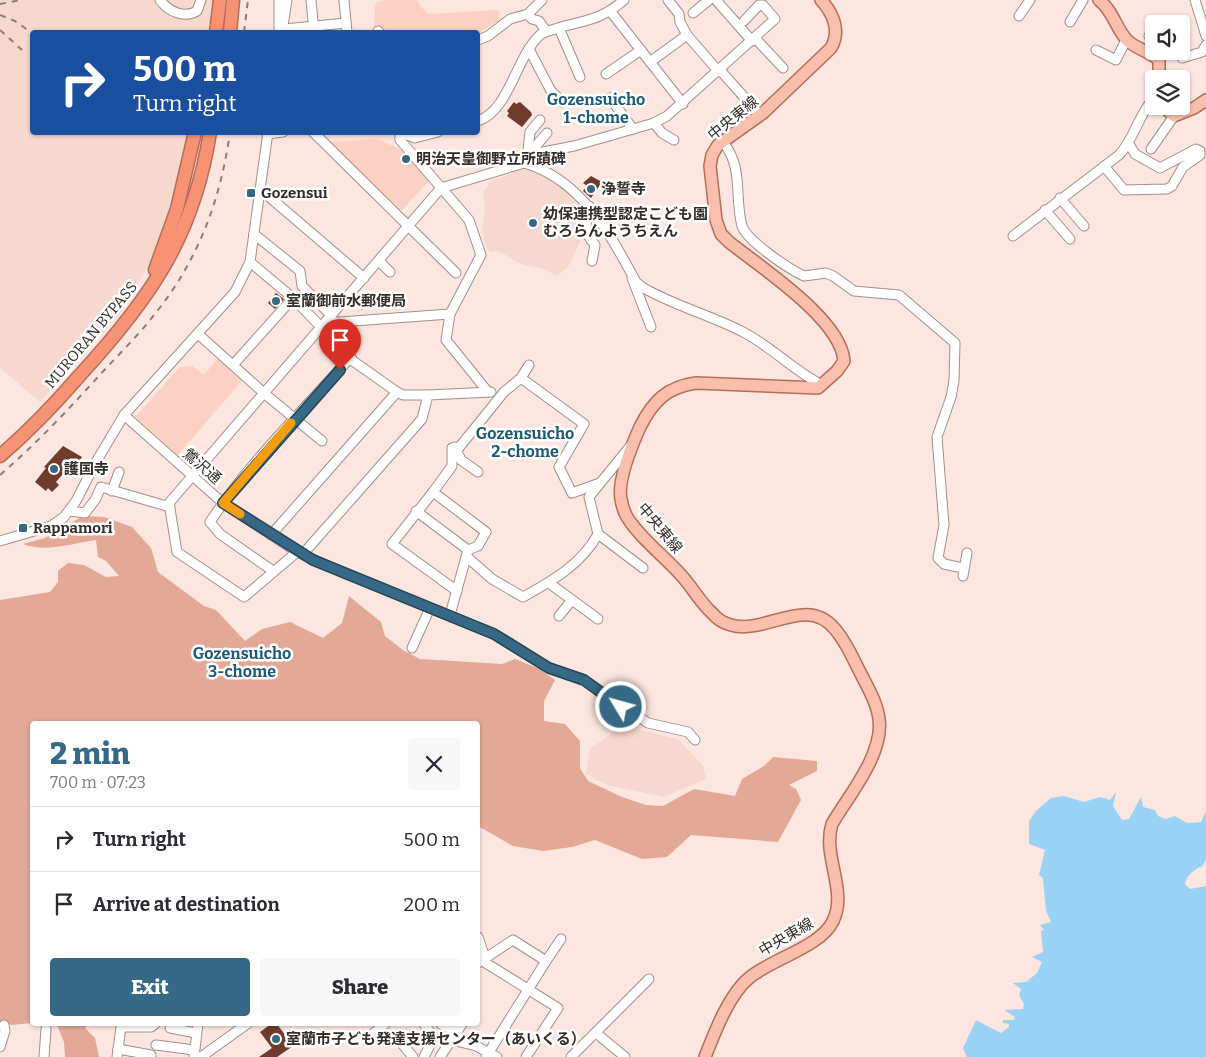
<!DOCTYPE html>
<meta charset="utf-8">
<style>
:root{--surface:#fff;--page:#f7f7f7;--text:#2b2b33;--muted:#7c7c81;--line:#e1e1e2;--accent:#366986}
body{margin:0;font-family:Bitter,"Noto Sans JP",serif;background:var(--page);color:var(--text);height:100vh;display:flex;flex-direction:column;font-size:19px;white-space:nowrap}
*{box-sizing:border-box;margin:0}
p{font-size:16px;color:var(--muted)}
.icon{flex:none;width:28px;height:28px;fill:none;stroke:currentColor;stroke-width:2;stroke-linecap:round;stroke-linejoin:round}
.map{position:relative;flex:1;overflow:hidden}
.panel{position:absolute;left:30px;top:721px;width:450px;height:305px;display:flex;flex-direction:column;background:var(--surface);border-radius:5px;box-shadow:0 1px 4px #0004}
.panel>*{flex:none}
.banner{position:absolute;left:30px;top:30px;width:450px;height:105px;border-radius:5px;box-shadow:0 1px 4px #0004;background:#1a4fa0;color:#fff;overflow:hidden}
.buttons{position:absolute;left:1145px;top:15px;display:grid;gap:10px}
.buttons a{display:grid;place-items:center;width:45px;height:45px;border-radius:5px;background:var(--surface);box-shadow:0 1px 4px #0004;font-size:25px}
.pin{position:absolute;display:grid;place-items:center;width:42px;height:42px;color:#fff;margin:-51px -21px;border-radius:50% 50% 50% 0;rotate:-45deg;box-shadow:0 0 5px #0007}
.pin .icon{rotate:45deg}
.me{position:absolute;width:55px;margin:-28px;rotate:307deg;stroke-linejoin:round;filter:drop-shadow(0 0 4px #0008)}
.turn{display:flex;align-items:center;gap:18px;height:105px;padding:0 20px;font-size:22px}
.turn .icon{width:65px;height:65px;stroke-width:2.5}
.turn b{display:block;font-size:35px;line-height:42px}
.round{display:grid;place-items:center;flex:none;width:52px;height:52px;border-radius:5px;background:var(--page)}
.summary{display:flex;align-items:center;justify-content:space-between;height:85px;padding:0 20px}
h1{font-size:30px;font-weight:800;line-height:38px;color:var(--accent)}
.primary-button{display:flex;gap:10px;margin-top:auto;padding:10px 20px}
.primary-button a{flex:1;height:58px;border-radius:5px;background:var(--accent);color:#fff;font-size:20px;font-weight:800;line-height:58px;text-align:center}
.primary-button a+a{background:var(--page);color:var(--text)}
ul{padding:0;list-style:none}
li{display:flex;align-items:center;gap:15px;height:65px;padding:0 20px;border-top:1px solid var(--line)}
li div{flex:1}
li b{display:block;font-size:19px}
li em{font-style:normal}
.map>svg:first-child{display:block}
.built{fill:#f6d8ce}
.green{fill:#fbd1c3}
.forest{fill:#e4a896}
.water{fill:#9bd3f6}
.building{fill:#6e3b2c}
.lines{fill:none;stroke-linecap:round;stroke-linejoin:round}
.minor-casing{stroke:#a48f89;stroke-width:11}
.major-casing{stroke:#b36f5a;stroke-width:14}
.highway-casing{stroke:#b36f5a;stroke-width:15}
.minor{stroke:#fff;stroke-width:9}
.major{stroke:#fabeac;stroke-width:11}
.highway{stroke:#f79374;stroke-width:12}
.rail{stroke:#8b7d78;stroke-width:2;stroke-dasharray:6 6;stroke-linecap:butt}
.route-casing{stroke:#234457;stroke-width:12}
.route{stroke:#366986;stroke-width:9}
.slow{stroke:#f59e0b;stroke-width:9}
.poi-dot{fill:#366986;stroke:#fff;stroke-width:2}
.labels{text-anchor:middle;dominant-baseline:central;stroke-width:5;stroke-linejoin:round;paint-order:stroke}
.street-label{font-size:15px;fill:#352d2a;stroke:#fff}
.poi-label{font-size:15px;font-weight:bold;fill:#352d2a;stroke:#fff;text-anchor:start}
.neighbourhood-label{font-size:16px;font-weight:bold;fill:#1c5a79;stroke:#fff}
</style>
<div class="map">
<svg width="1206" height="1057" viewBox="0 0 1206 1057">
<rect width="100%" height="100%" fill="#fde6df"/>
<g class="built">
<polygon points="0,0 213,0 208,32 32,32 32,132 194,133 172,226 120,313 40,402 0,368"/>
<polygon points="528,166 539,171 566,190 586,208 583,233 574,256 568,267 557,276 544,269 524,265 498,251 490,252 485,246 482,228 485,210 483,192 492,181"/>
<polygon points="622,726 678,739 703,766 706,779 664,797 607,785 586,774 590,749"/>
</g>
<g class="green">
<polygon points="386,0 417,0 422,8 429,14 496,10 500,12 498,21 478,33 374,32 375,6 377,2"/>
<polygon points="377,139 400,149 430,180 399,213 328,142"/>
<polygon points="219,357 244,378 178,455 135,417 180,367 192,366 204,375"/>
</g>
<g class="forest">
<path d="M83,516L104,517L132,527L151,548L158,572L204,606L216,610L245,641L262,629L290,622L323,638L342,623L349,596L381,622L385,636L403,650L420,659L502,664L515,659L540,669L555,680L544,701V721L565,724L580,741V768L588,781L622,797L646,805L663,806L694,789L735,796L742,779L764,766L773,757L817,761V771L789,785L796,789L801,800L778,842L691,835L667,857L642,859L595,840L572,847L543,851L513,846L478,826V724H32V1023L12,1025L0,1022V600L50,592L58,582V571L68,563L84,565L106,577L119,576L106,561L98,557L96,540C74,543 45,553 23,544L45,538Z"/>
<polygon points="40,1024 87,1024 85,1028 95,1038 99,1057 65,1057 64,1042 57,1025"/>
</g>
<path class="water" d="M1116,792L1113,806L1122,820L1129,819L1141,797L1143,807L1155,810L1158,816L1166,819L1175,816L1187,823L1201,822L1206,811V859L1203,866C1194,869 1187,875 1185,884L1190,889L1206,886V1057H967L963,1048L976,1020L1001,1033L1009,1027V1024L1003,1023V1020H1014L1015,1017L1004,1010L1023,1009L1024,1004L1019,995L1021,989L1013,983L1026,982L1037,973L1042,962L1032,957L1043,952L1041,931L1044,930L1040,925L1051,922L1046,911L1043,878L1039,875L1045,850L1029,844V821L1036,811L1051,798L1064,796L1084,802L1100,797L1110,800Z"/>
<g class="building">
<polygon points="514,102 516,104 520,102 531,112 532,115 522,127 507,116 509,113 507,111"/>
<polygon points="591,176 602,182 591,198 583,191 587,186 583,183"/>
<polygon points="276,293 284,299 275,309 268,303"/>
<polygon points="366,294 372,300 362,310 356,304"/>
<polygon points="63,446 82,457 72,471 68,468 56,482 59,485 52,492 48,488 46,491 35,482 46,468 44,467"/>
<polygon points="271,1024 277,1024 293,1046 277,1057 259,1057 272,1048 260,1032"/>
</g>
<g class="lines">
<g class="minor-casing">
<g id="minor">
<path d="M160,0C168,11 184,19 197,11L201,0"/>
<polyline points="279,0 279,32"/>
<polyline points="311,0 314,32"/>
<polyline points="344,0 347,32"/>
<polyline points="716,0 752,41"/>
<polyline points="1195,0 1206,36"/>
<polyline points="611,12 683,104"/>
<polyline points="693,13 709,0"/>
<polyline points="528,14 532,19 539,21 546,31"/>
<polyline points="1019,16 1030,0"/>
<polyline points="1070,22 1083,0"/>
<polyline points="559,28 580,77"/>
<polyline points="284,29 346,23"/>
<polyline points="378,31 379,32"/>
<polyline points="282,32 287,0"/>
<polyline points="687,35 719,72"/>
<polyline points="1149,36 1154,44"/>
<polyline points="755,38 783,68"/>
<polyline points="478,40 488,36 510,19 528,14 542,0"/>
<polyline points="529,49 551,91 562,102"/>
<polyline points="1096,50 1116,60 1126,40"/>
<polyline points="1182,58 1202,52 1206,45"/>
<polyline points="650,62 687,35 680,22 679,14 668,0"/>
<polyline points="720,70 760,115"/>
<polyline points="606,74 641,50"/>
<polyline points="610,98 633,129"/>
<path d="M478,121C509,111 516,57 540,35C547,30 557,29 565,26C590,20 605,17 624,0"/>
<polyline points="654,123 662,133 674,140"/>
<polyline points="313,132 456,273"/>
<polyline points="399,132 415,138 438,132"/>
<polyline points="400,133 400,140 469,220 481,255 450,314 446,340 488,392"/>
<polyline points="267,134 283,132"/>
<path d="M723,142C744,168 734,196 742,226C747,241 789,269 804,276L826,273L833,276L854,291L899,295L955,343L954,381L951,397L937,437L944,525L938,558L944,564L963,568"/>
<polyline points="1151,149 1174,116"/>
<polyline points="535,154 535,147 547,133"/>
<polyline points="527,159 530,132 540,120"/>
<polyline points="524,163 527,158 538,153 574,146 654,123 667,116 775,19 763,5 759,5 744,21"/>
<polyline points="1104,166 1124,190 1167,189 1172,186 1183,167 1200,155 1200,151 1196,149 1160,168 1135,154 1129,144"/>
<polyline points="260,189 364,278"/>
<polyline points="1060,198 1084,226"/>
<path d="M589,206C586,224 582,230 595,245L592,261"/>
<polyline points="1045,210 1070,239"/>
<polyline points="254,234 300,271 302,286 332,316"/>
<path d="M1013,236L1119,155C1135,138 1138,115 1154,98"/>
<polyline points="379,261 390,272"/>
<polyline points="250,262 293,298 322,328"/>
<polyline points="632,278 651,327"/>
<polyline points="326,323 450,314"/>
<polyline points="325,324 336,349 397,392 403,395 428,395"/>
<polyline points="198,334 265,394 322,441"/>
<polyline points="233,365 293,298"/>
<polyline points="521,378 529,365"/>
<polyline points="124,415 223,503 297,552 344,573 494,634 549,668 584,680 648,723 688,732 695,740"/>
<polyline points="632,444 589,497 598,534 643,568"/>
<polyline points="457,450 504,392 521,378 584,424 559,467 572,493 600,483"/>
<polyline points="112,491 119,472"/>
<polyline points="433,492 452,466 452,448 455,447 461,460 478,472"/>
<polyline points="70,511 85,513 95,500 101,487 170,507"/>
<polyline points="416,511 468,550 450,615"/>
<polyline points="271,535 397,392"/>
<polyline points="0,541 51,526 64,517 76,501 96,462 124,415 235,292 250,262 268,132"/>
<path d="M297,552L244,597L177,552L169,503L441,188L524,163C581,179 610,234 636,282L642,287C674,306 711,315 743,332C772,347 794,371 822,385"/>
<polyline points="303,554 422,419 428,395 491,392"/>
<path d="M467,557L492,579L523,597C552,581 582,564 598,534"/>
<path d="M273,571L220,534L210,522C250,462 303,410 351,357"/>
<polyline points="963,576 967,553"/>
<polyline points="549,583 598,619"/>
<polyline points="457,591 392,544 433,492 486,532 478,546 468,550"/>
<polyline points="559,616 572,600"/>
<polyline points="412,648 430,608"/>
<polyline points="478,937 485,958"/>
<polyline points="481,960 558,1008 526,1057"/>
<polyline points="546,961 561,939"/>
<polyline points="478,963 513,940 546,961 486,1057"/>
<polyline points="441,1024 457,1033"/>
<polyline points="170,1028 196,1033"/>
<polyline points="596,1033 625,1057"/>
<polyline points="368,1038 385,1024"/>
<polyline points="398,1039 413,1057"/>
<polyline points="452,1040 476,1046 497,1057"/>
<polyline points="156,1045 194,1050"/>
<polyline points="0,1047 5,1031 4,1025"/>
<polyline points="118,1049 151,1055"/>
<polyline points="44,1057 46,1029"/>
<polyline points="117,1057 121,1027 151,1027 155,1024"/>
<polyline points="194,1057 198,1024"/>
<polyline points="201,1057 247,1024"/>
<polyline points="424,1057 434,1037 424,1024"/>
<polyline points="440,1057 462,1024"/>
<polyline points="571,1057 649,979"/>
</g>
</g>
<g class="major-casing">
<g id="major">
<path d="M1099,0C1113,11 1115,26 1126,39C1133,48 1150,51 1159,60V79"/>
<polyline points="1163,106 1174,116 1194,108 1206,100"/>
<path d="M705,1057C714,1034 729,994 749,978C771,959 821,947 833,921C848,891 822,856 832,824C849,795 884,754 879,719C877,703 868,688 861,674C853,659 846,641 834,628C806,595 765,635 731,625C723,623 717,619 712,613C700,602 692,587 681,575C665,557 639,537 627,517C624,512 622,505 621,499C617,480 632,445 640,427C653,401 667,387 696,383L818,388L837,371L844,361C841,319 760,267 729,242L721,234L716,220L710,166L712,155L718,145L763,113L831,48C841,31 833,13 821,0"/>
</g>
</g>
<g class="highway-casing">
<g id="highway">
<polyline points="216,32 220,0"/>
<polyline points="230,32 233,0"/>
<polyline points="155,270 177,209 195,132"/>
<path d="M0,456C29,431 55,404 80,375C150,299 194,236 210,132"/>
</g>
</g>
<use href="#minor" class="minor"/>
<use href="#major" class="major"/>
<use href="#highway" class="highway"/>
<g class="rail">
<polyline points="0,4 21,0"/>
<polyline points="0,15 15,21 32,33"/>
<polyline points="0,30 22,50"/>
<polyline points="244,32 248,0"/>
<path d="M0,475C35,445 66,412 97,378C117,356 140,334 158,310C199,258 221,198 230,132"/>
</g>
</g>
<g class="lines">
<g class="route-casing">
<polyline id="route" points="340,370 223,503 313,560 494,634 549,668 584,680 621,707"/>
</g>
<use href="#route" class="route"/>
<polyline class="slow" points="240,514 223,503 291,423"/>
</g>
<g class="poi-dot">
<circle cx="406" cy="159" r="5"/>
<circle cx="591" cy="189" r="5"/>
<rect x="246" y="188" width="10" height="10" rx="2.5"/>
<circle cx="533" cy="223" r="5"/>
<circle cx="276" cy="301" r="5"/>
<circle cx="54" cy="469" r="5"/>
<rect x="18" y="523" width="10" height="10" rx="2.5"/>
<circle cx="276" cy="1039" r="5"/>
</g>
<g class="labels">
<g class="street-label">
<text transform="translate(733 118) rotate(-39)">中央東線</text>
<text transform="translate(91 335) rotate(-50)">MURORAN BYPASS</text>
<text transform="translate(202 466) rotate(41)">鶯沢通</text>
<text transform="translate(660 528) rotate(50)">中央東線</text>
<text transform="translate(786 937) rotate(-30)">中央東線</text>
</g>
<g class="poi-label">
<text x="416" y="159">明治天皇御野立所蹟碑</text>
<text x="601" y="189">浄誓寺</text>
<text x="261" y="193">Gozensui</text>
<text x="543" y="214">幼保連携型認定こども園<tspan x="543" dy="17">むろらんようちえん</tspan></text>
<text x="286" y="301">室蘭御前水郵便局</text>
<text x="64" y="469">護国寺</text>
<text x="33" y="528">Rappamori</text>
<text x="286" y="1039">室蘭市子ども発達支援センター（あいくる）</text>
</g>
<g class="neighbourhood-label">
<text x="596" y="99">Gozensuicho<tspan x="596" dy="18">1-chome</tspan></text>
<text x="525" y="433">Gozensuicho<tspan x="525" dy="18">2-chome</tspan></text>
<text x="242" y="653">Gozensuicho<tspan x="242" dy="18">3-chome</tspan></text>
</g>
</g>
</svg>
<div class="buttons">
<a><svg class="icon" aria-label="sound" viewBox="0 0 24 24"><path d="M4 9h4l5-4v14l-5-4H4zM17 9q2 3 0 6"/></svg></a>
<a><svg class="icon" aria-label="layers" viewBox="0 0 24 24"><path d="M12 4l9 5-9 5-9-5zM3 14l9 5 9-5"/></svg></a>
</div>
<div class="pin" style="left:340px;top:370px;background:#d93025"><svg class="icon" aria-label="arrive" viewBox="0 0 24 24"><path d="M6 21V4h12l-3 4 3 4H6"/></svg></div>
<svg class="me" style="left:621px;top:707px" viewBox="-20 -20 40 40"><circle r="17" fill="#366986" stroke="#fff" stroke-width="3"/><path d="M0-11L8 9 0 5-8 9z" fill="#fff"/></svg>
<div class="banner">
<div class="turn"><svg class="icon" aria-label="right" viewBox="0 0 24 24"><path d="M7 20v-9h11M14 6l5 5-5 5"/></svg><div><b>500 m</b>Turn right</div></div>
</div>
<section class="panel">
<div class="summary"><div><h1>2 min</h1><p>700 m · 07:23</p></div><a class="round"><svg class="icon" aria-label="close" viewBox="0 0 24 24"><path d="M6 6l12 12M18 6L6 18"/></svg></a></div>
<ul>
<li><svg class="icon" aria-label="right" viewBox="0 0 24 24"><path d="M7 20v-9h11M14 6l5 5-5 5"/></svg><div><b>Turn right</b></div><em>500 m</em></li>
<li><svg class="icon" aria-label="arrive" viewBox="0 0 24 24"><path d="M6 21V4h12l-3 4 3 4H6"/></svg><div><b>Arrive at destination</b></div><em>200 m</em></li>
</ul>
<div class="primary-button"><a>Exit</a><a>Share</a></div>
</section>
</div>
